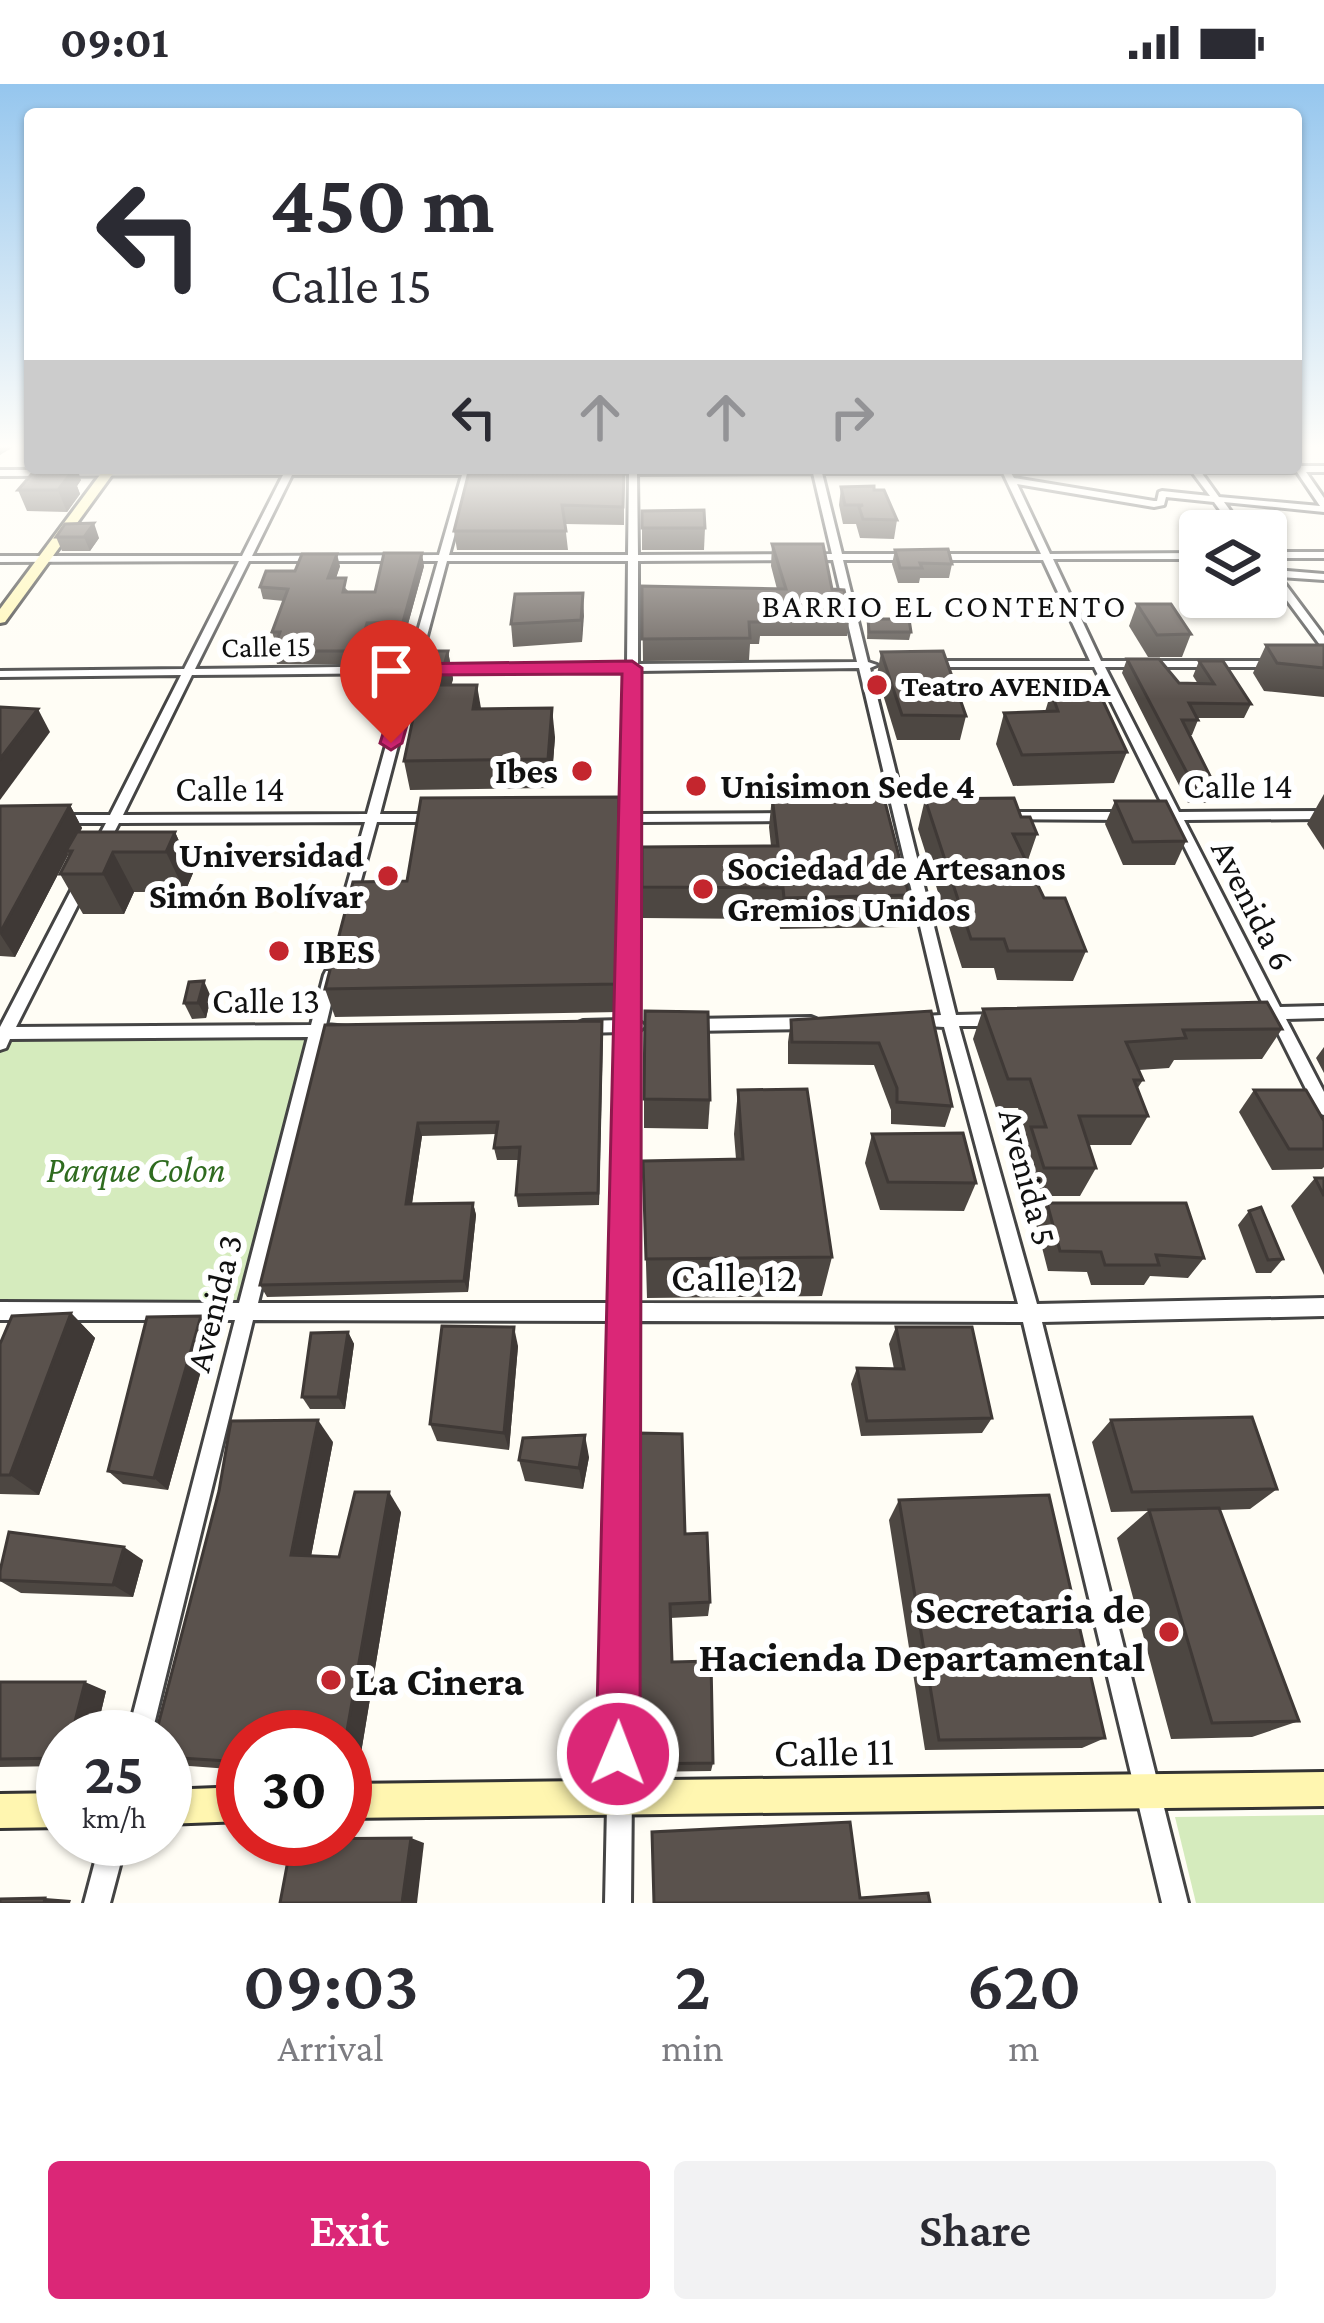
<!DOCTYPE html>
<meta charset="utf-8">
<style>
:root{--surface:#fff;--page:#f2f2f3;--text:#2b2b33;--muted:#7c7c81;--accent:#db2777}
body{margin:0;font-family:"Crimson Pro",serif;background:var(--page);color:var(--text);height:100vh;display:flex;flex-direction:column;font-size:45px;white-space:nowrap}
*{box-sizing:border-box;margin:0}
p{font-size:39px;color:var(--muted)}
.icon{flex:none;width:66px;height:66px;fill:none;stroke:currentColor;stroke-width:2;stroke-linecap:round;stroke-linejoin:round}
.map{position:relative;height:1819px;overflow:hidden}
.panel{display:flex;flex-direction:column;background:var(--surface);flex:1}
.panel>*{flex:none}
.banner{position:absolute;left:24px;top:24px;width:1278px;height:366px;border-radius:12px;box-shadow:0 3px 9px #0004;background:#fff;color:var(--text);overflow:hidden}
.tools{position:absolute;left:1179px;top:426px;display:grid;gap:24px}
.tools a{display:grid;place-items:center;width:108px;height:108px;border-radius:12px;background:var(--surface);box-shadow:0 3px 9px #0004;font-size:60px}
.speed{position:absolute;left:36px;top:1626px;display:flex;gap:24px;font-size:60px;font-weight:700;text-align:center}
.speed>*{display:grid;place-content:center;width:156px;height:156px;border-radius:50%;background:var(--surface);box-shadow:0 3px 9px #0004;line-height:1}
.speed small{font-size:30px;font-weight:400}
.speed .limit{border:18px solid #d22;background:#fff;color:#111}
.pin{position:absolute;display:grid;place-items:center;width:102px;height:102px;color:#fff;margin:-123px -51px;border-radius:50% 50% 50% 0;rotate:-45deg;box-shadow:0 0 12px #0007}
.pin .icon{rotate:45deg}
.me{position:absolute;width:132px;margin:-66px;rotate:1deg;stroke-linejoin:round;filter:drop-shadow(0 0 9px #0008)}
.turn{display:flex;align-items:center;gap:42px;height:252px;padding:0 48px;font-size:54px}
.turn .icon{width:156px;height:156px;stroke-width:2.5}
.turn b{display:block;font-size:84px;line-height:102px}
.lanes{display:flex;align-items:center;height:114px;padding:0 48px;background:#0003;justify-content:center;gap:60px;direction:ltr}
.lanes .off{opacity:.35}
.eta{display:flex;justify-content:space-evenly;align-items:center;height:204px;text-align:center}
.eta b{font-size:72px;font-weight:600;line-height:84px}
.action{display:flex;gap:24px;margin-top:auto;padding:24px 48px}
.action a{flex:1;height:138px;border-radius:12px;background:var(--accent);color:#fff;font-size:48px;font-weight:600;line-height:138px;text-align:center}
.action a+a{background:var(--page);color:var(--text)}
.status{display:flex;justify-content:space-between;align-items:center;height:84px;padding:0 60px;background:var(--surface);direction:ltr}
.status svg{height:33px;fill:currentColor}
.map>svg:first-child{display:block}
.green{fill:#d5ebbd}
.lines{fill:none;stroke-linecap:round;stroke-linejoin:round}
.street-casing{stroke:#444;stroke-width:6}
.secondary-casing{stroke:#333;stroke-width:6}
.street{fill:#fff;fill-rule:evenodd}
.secondary{fill:#fff6b0;fill-rule:evenodd}
.wall{fill:#4d4742}
.shaded-wall{fill:#3f3936}
.building{fill:#5a524d;stroke:#3f3936;stroke-width:3}
.route{fill:#db2777;stroke:#8e194d;stroke-width:3}
.poi-dot{fill:#c4262e;stroke:#fff;stroke-width:4.5}
.labels{text-anchor:middle;dominant-baseline:central;stroke-width:12;stroke-linejoin:round;paint-order:stroke}
.far-street-label{font-size:30px;fill:#111;stroke:#fff}
.far-poi-label{font-size:30px;font-weight:bold;fill:#111;stroke:#fff;text-anchor:start}
.far-neighbourhood-label{font-size:33px;letter-spacing:3px;fill:#111;stroke:#fff}
.poi-label{font-size:36px;font-weight:bold;fill:#111;stroke:#fff;text-anchor:start}
.street-label{font-size:36px;fill:#111;stroke:#fff}
.park-label{font-size:36px;font-style:italic;fill:#2f6b1f;stroke:#fff}
.near-street-label{font-size:42px;fill:#111;stroke:#fff}
.near-poi-label{font-size:42px;font-weight:bold;fill:#111;stroke:#fff;text-anchor:end}
</style>
<div class="status"><b>09:01</b><svg viewBox="0 0 49 12"><path d="M0 12V9h3v3zM5 12V6h3v6zM10 12V3h3v9zM15 12V0h3v12zM26 1h20v11H26zM47 4h2v5h-2z"/></svg></div>
<div class="map">
<svg width="1324" height="1819" viewBox="0 0 1324 1819">
<rect width="100%" height="100%" fill="#fffdf5"/>
<g class="green">
<polygon points="7,952 309,952 241,1222 0,1222 0,966"/>
<polygon points="1324,1731 1324,1819 1196,1819 1175,1733"/>
</g>
<g class="lines">
<g class="street-casing">
<g id="street">
<path d="M1296,382H1324V388H1306L1324,414V428L1224,418L1245,447H1235L1214,418L1166,413L1164,421L1154,423L1017,400L1050,470L1200,469V475H1053L1101,577H1273L1279,580L1273,583H1105L1179,728L1324,727V735L1184,736L1280,923L1324,922V934L1286,935L1324,1008V1031L1318,1029L1271,935L1250,934L1247,930L1250,926L1265,924L1171,736H1155L1149,732L1155,728H1166L1094,583H931L925,580L931,577H1090L1043,476H933L928,473L933,470H1041L1003,389H822L842,470H909L914,473L909,476H843L868,578L877,581L870,584L956,931L997,930L1002,932L1005,936L1002,940L997,942H959L1037,1220L1324,1214V1232L1042,1238L1188,1819H1162L1023,1238L636,1237L631,1819H605L617,1237L253,1236L151,1653H127L235,1236H0V1218L239,1219L308,953L10,955L6,964L0,966V943L76,797L83,792L90,797L16,943L311,941L324,891L326,887H336L338,891L326,941L348,943L351,947L348,951L323,953L258,1219H618L623,948L583,949L578,947L575,943L578,939L583,937L623,936L625,738L616,737L615,734L616,731L625,730L627,587L417,589L380,730H435L441,734L435,738H377L355,818L350,820L343,815L365,738L119,739L104,768H94L92,765L106,739H57L51,735L57,731H110L181,591L0,593V587L184,585L239,477L0,478V472H242L283,391L0,392V386L489,385L492,386V390L471,391L449,471H628L629,390L623,387L629,384ZM1192,388L1210,412L1162,407L1159,408L1157,417H1154L1014,394L1011,389ZM1201,388H1297L1320,422L1219,413ZM813,389L832,470L638,471L637,390ZM292,391H462L439,471L252,472ZM833,476L857,578L638,580V477ZM249,477H438L408,582L195,585ZM447,477H628L627,580L419,582ZM859,584L941,931L908,933L905,937L908,941L944,943L1018,1220L636,1219L639,947L645,942L639,937L638,738L789,737L795,733L789,729L638,730V587ZM406,589L367,730L123,731L192,591Z"/>
<rect x="1266" y="468" width="58" height="6"/>
<polygon points="1266,478 1275,486 1324,490 1324,496 1280,493 1324,552 1324,562 1320,561 1266,488"/>
<polygon points="1005,728 1125,728 1131,732 1125,736 1000,735 999,732 1000,729"/>
<polygon points="811,933 816,935 819,939 816,943 811,945 691,947 686,945 683,941 686,937 691,935"/>
<polygon points="101,1755 127,1755 110,1819 84,1819"/>
</g>
</g>
<g class="secondary-casing">
<g id="secondary">
<polygon points="105,384 117,384 5,538 0,539 0,525"/>
<polygon points="1324,1688 1324,1722 345,1734 345,1700"/>
<polygon points="243,1703 243,1737 165,1740 165,1706"/>
<polygon points="63,1709 63,1743 0,1744 0,1710"/>
</g>
</g>
<use href="#street" class="street"/>
<use href="#secondary" class="secondary"/>
</g>
<g class="wall">
<polygon points="624,384 624,441 565,440 568,466 457,466 454,447"/>
<polygon points="81,396 77,402 80,410 67,428 27,427 18,406"/>
<polygon points="841,403 874,406 897,436 894,455 860,454 856,440 843,440 839,421"/>
<polygon points="642,427 705,444 704,466 642,466"/>
<polygon points="65,440 99,454 90,467 62,467 56,453"/>
<polygon points="772,460 832,505 850,530 847,552 760,552 759,560 750,560 749,576 643,577 642,502 777,505 771,482"/>
<polygon points="895,466 952,480 949,494 920,494 919,499 898,499 892,480"/>
<polygon points="340,482 336,494 349,508 375,508 424,482 405,551 370,552 363,580 277,580 273,567 276,560 272,548 284,517 263,515 260,503 295,487"/>
<polygon points="583,509 582,558 513,563 511,540"/>
<polygon points="1137,520 1191,550 1182,573 1148,573 1129,542"/>
<polygon points="868,535 911,548 909,556 867,555"/>
<polygon points="1266,561 1324,561 1324,613 1264,607 1253,589"/>
<polygon points="448,567 453,595 451,601 481,625 555,653 551,704 410,706 404,677 413,635 410,635 404,606"/>
<polygon points="881,568 966,632 960,656 897,656 877,591"/>
<polygon points="1127,575 1179,599 1198,600 1193,592 1199,577 1251,620 1244,634 1197,634 1198,636 1192,651 1190,651 1216,704 1209,719 1188,719 1122,589"/>
<polygon points="1051,608 1127,668 1114,699 1013,702 996,660 1004,629 1045,628"/>
<polygon points="1324,710 1324,766 1307,740"/>
<polygon points="772,712 909,811 901,843 780,845 779,835 643,834 642,763 771,762 769,743"/>
<polygon points="925,715 1021,733 1037,750 1027,779 1044,814 1086,867 1073,897 997,896 994,884 962,884 918,745"/>
<polygon points="1115,717 1186,757 1175,781 1123,781 1105,740"/>
<polygon points="70,721 82,744 80,748 175,748 193,789 185,808 134,808 124,830 83,830 60,790 69,773 68,771 15,873 0,872 0,722"/>
<polygon points="620,742 619,928 335,933 325,905"/>
<polygon points="211,913 206,934 192,935 184,919"/>
<polygon points="983,925 1282,945 1262,975 1174,976 1169,984 1139,986 1143,996 1137,1005 1148,1032 1131,1061 1089,1061 1096,1084 1080,1112 1030,1112 1018,1072 1026,1052 1018,1024 996,1024 973,955"/>
<polygon points="931,927 952,1022 945,1043 891,1040 891,1026 874,981 788,980 788,958 791,936"/>
<polygon points="602,937 599,1121 518,1123 516,1111 519,1076 497,1076 494,1064 496,1050 422,1052 412,1120 473,1119 476,1131 468,1208 267,1213 260,1201 325,941"/>
<polygon points="1324,963 1324,989 1316,974"/>
<polygon points="738,1006 832,1173 822,1212 647,1214 643,1077 736,1075 734,1050"/>
<polygon points="1254,1006 1324,1037 1324,1083 1322,1085 1272,1086 1239,1028"/>
<polygon points="644,1015 710,1016 708,1045 644,1044"/>
<polygon points="872,1050 976,1099 964,1127 880,1126 865,1079"/>
<polygon points="1315,1094 1324,1094 1324,1191 1291,1122"/>
<polygon points="1047,1119 1204,1174 1188,1194 1150,1192 1144,1201 1091,1201 1087,1188 1048,1187 1036,1140"/>
<polygon points="1249,1127 1283,1175 1271,1189 1256,1189 1238,1141"/>
<polygon points="71,1229 95,1254 39,1411 0,1410 0,1260"/>
<polygon points="896,1243 992,1334 982,1349 861,1352 851,1300 857,1284 894,1285 889,1260"/>
<polygon points="212,1247 168,1406 123,1400 108,1387"/>
<polygon points="348,1248 354,1260 345,1325 310,1325 302,1313"/>
<polygon points="518,1262 509,1366 437,1357 430,1340"/>
<polygon points="1111,1336 1277,1405 1250,1425 1220,1426 1299,1637 1252,1653 1171,1655 1117,1454 1148,1427 1111,1428 1092,1358"/>
<polygon points="333,1358 311,1472 339,1473 401,1428 359,1681 345,1681 345,1653 243,1653 243,1686 176,1681 165,1677 165,1653"/>
<polygon points="589,1373 583,1405 525,1397 519,1376"/>
<polygon points="899,1416 1105,1654 1082,1664 925,1666 889,1436"/>
<polygon points="685,1450 710,1518 708,1532 670,1534 672,1578 713,1679 711,1687 638,1688 637,1680"/>
<polygon points="143,1476 133,1513 21,1509 0,1497 0,1487"/>
<polygon points="0,1598 106,1607 95,1653 63,1653 63,1682 0,1683"/>
</g>
<g class="shaded-wall">
<polygon points="0,360 18,360 0,371"/>
<polygon points="66,384 77,384 81,396 77,402 80,410 67,428 58,406 62,389"/>
<polygon points="94,439 99,454 90,467 84,453"/>
<polygon points="422,469 424,482 405,551 403,538"/>
<polygon points="337,470 340,482 332,506 328,494"/>
<polygon points="583,509 584,532 582,558 581,536"/>
<polygon points="367,539 370,552 363,580 359,567"/>
<polygon points="448,567 453,595 444,630 439,601"/>
<polygon points="477,601 482,630 473,625"/>
<polygon points="552,624 555,653 551,704 548,675"/>
<polygon points="38,625 50,648 0,716 0,675"/>
<polygon points="619,713 620,742 619,928 617,900"/>
<polygon points="70,721 82,744 70,767 66,767 68,771 15,873 0,850"/>
<polygon points="175,748 193,789 185,808 166,768"/>
<polygon points="113,768 134,808 124,830 103,790"/>
<polygon points="204,897 211,913 206,934 198,919"/>
<polygon points="602,937 603,950 599,1121 598,1109"/>
<polygon points="418,1039 422,1052 410,1132 406,1120"/>
<polygon points="473,1119 476,1131 468,1208 464,1197"/>
<polygon points="71,1229 95,1254 39,1411 10,1391"/>
<polygon points="201,1232 212,1247 168,1406 154,1394"/>
<polygon points="514,1243 518,1262 509,1366 504,1349"/>
<polygon points="348,1248 354,1260 345,1325 338,1313"/>
<polygon points="318,1336 333,1358 308,1488 291,1471"/>
<polygon points="585,1351 589,1373 583,1405 579,1384"/>
<polygon points="389,1408 401,1428 359,1681 345,1674 345,1658"/>
<polygon points="124,1463 143,1476 133,1513 113,1501"/>
<polygon points="85,1598 106,1607 95,1653 71,1653"/>
<polygon points="411,1754 424,1759 417,1819 402,1819"/>
<polygon points="45,1814 71,1816 70,1819 44,1819"/>
</g>
<g class="building">
<polygon points="37,384 66,384 62,389 71,389 58,406 18,406"/>
<polygon points="470,384 624,384 623,423 562,421 566,447 454,447"/>
<polygon points="874,402 874,406 884,406 897,436 863,435 859,423 863,421 845,421 841,403"/>
<polygon points="704,426 705,444 642,444 642,427"/>
<polygon points="94,439 84,453 56,453 65,440"/>
<polygon points="772,460 823,460 832,505 844,506 850,530 761,529 760,538 749,538 750,554 642,555 642,502 786,505"/>
<polygon points="948,465 952,480 920,479 922,484 900,484 895,466"/>
<polygon points="384,469 422,469 403,538 367,539 359,567 273,567 280,548 272,548 288,505 260,503 266,487 295,487 302,470 337,470 328,494 346,494 343,508 375,508"/>
<polygon points="583,509 581,536 511,540 515,510"/>
<polygon points="1137,520 1171,520 1191,550 1157,551"/>
<polygon points="868,535 909,535 911,548 869,548"/>
<polygon points="1266,561 1324,561 1324,584 1277,579"/>
<polygon points="415,567 448,567 439,601 477,601 473,625 552,624 548,675 404,677 419,606 404,606"/>
<polygon points="943,567 966,632 902,631 881,568"/>
<polygon points="1127,575 1159,575 1179,599 1214,600 1199,577 1223,577 1251,620 1189,619 1198,636 1182,636 1216,704 1195,704"/>
<polygon points="1098,606 1127,668 1022,671 1004,629 1058,627 1051,608"/>
<polygon points="0,623 38,625 0,675"/>
<polygon points="875,709 884,714 909,811 784,814 783,804 642,803 642,763 778,762 772,712"/>
<polygon points="619,713 617,900 325,905 353,798 407,797 421,714"/>
<polygon points="1014,714 1021,733 1030,733 1037,750 1013,750 1044,814 1065,814 1086,867 1008,867 1004,855 971,855 925,715"/>
<polygon points="1115,717 1166,717 1186,757 1133,758"/>
<polygon points="70,721 0,849 0,722"/>
<polygon points="77,748 175,748 166,768 113,768 103,790 60,790 72,767 66,767"/>
<polygon points="204,897 198,919 184,919 189,898"/>
<polygon points="1267,918 1282,945 1183,946 1186,954 1126,958 1143,996 1134,996 1148,1032 1079,1032 1096,1084 1044,1084 1031,1043 1046,1043 1030,995 1008,995 983,925"/>
<polygon points="645,927 708,928 710,1016 644,1015"/>
<polygon points="931,927 952,1022 897,1018 897,1004 879,959 792,958 791,936"/>
<polygon points="602,937 598,1109 516,1111 520,1063 494,1064 498,1038 418,1039 406,1120 473,1119 464,1197 260,1201 325,941"/>
<polygon points="807,1005 832,1173 646,1175 643,1077 743,1075 738,1006"/>
<polygon points="1254,1006 1306,1006 1324,1037 1324,1065 1289,1065"/>
<polygon points="963,1049 976,1099 888,1098 872,1050"/>
<polygon points="1315,1094 1324,1094 1324,1112"/>
<polygon points="1047,1119 1186,1119 1204,1174 1156,1171 1159,1181 1105,1181 1101,1168 1060,1167"/>
<polygon points="1261,1123 1283,1175 1268,1176 1249,1127"/>
<polygon points="71,1229 10,1391 0,1391 0,1260 12,1232"/>
<polygon points="201,1232 154,1394 108,1387 147,1233"/>
<polygon points="442,1242 514,1243 504,1349 430,1340"/>
<polygon points="896,1243 972,1243 992,1334 867,1337 857,1284 904,1285"/>
<polygon points="348,1248 338,1313 302,1313 311,1249"/>
<polygon points="1252,1333 1277,1405 1132,1408 1111,1336"/>
<polygon points="318,1336 291,1471 339,1473 355,1408 389,1408 345,1658 345,1653 243,1653 243,1678 165,1673 165,1653 155,1653 219,1407 231,1337"/>
<polygon points="638,1349 682,1350 685,1450 707,1449 710,1518 670,1520 672,1578 711,1577 713,1679 637,1680"/>
<polygon points="585,1351 579,1384 519,1376 523,1354"/>
<polygon points="1049,1411 1105,1654 939,1656 899,1416"/>
<polygon points="1219,1424 1299,1637 1212,1639 1149,1426"/>
<polygon points="9,1448 124,1463 113,1501 0,1496 0,1487"/>
<polygon points="0,1598 85,1598 71,1653 63,1653 63,1674 0,1675"/>
<polygon points="850,1738 860,1814 928,1809 930,1819 654,1819 652,1748"/>
<polygon points="411,1754 402,1819 280,1819 292,1755"/>
<polygon points="45,1814 44,1819 0,1819 0,1815"/>
</g>
<linearGradient id="sky" x2="0" y2="1"><stop stop-color="#95c6ee"/><stop offset="0.59" stop-color="#fffefa"/><stop offset="1" stop-color="#fffefa" stop-opacity="0"/></linearGradient>
<rect width="1324" height="615" fill="url(#sky)"/>
<polygon class="route" points="632,577 642,584 640,1670 633,1685 618,1692 602,1685 596,1670 622,590 421,591 402,659 391,666 380,659 405,580"/>
<g class="poi-dot">
<circle cx="877" cy="601" r="12"/>
<circle cx="582" cy="687" r="12"/>
<circle cx="696" cy="702" r="12"/>
<circle cx="388" cy="792" r="12"/>
<circle cx="703" cy="805" r="12"/>
<circle cx="279" cy="867" r="12"/>
<circle cx="1169" cy="1548" r="12"/>
<circle cx="331" cy="1596" r="12"/>
</g>
<g class="labels">
<g class="far-street-label">
<text transform="translate(266 562) rotate(-1)">Calle 15</text>
</g>
<g class="far-poi-label">
<text x="901" y="601">Teatro AVENIDA</text>
</g>
<g class="far-neighbourhood-label">
<text x="945" y="521">BARRIO EL CONTENTO</text>
</g>
<g class="poi-label">
<text x="558" y="687" text-anchor="end">Ibes</text>
<text x="720" y="702">Unisimon Sede 4</text>
<text x="364" y="771" text-anchor="end">Universidad<tspan x="364" dy="41">Simón Bolívar</tspan></text>
<text x="727" y="784">Sociedad de Artesanos<tspan x="727" dy="41">Gremios Unidos</tspan></text>
<text x="303" y="867">IBES</text>
</g>
<g class="street-label">
<text x="1238" y="702">Calle 14</text>
<text x="230" y="705">Calle 14</text>
<text transform="translate(1253 821) rotate(63)">Avenida 6</text>
<text x="266" y="917">Calle 13</text>
<text transform="translate(1028 1093) rotate(75)">Avenida 5</text>
<text transform="translate(214 1219) rotate(-76)">Avenida 3</text>
</g>
<g class="park-label">
<text x="136" y="1086">Parque Colon</text>
</g>
<g class="near-street-label">
<text x="734" y="1192">Calle 12</text>
<text transform="translate(834 1667) rotate(-1)">Calle 11</text>
</g>
<g class="near-poi-label">
<text x="1145" y="1524">Secretaria de<tspan x="1145" dy="48">Hacienda Departamental</tspan></text>
<text x="355" y="1596" text-anchor="start">La Cinera</text>
</g>
</g>
</svg>
<div class="tools">
<a><svg class="icon" aria-label="layers" viewBox="0 0 24 24"><path d="M12 4l9 5-9 5-9-5zM3 14l9 5 9-5"/></svg></a>
</div>
<div class="speed"><div>25<small>km/h</small></div><div class="limit">30</div></div>
<div class="pin" style="left:391px;top:659px;background:#d93025"><svg class="icon" aria-label="arrive" viewBox="0 0 24 24"><path d="M6 21V4h12l-3 4 3 4H6"/></svg></div>
<svg class="me" style="left:618px;top:1670px" viewBox="-20 -20 40 40"><circle r="17" fill="#db2777" stroke="#fff" stroke-width="3"/><path d="M0-11L8 9 0 5-8 9z" fill="#fff"/></svg>
<div class="banner">
<div class="turn"><svg class="icon" aria-label="left" viewBox="0 0 24 24"><path d="M17 20v-9H6M10 6l-5 5 5 5"/></svg><div><b>450 m</b>Calle 15</div></div>
<div class="lanes"><svg class="icon" aria-label="left" viewBox="0 0 24 24"><path d="M17 20v-9H6M10 6l-5 5 5 5"/></svg><svg class="icon off" aria-label="ahead" viewBox="0 0 24 24"><path d="M12 20V5M6 11l6-6 6 6"/></svg><svg class="icon off" aria-label="ahead" viewBox="0 0 24 24"><path d="M12 20V5M6 11l6-6 6 6"/></svg><svg class="icon off" aria-label="right" viewBox="0 0 24 24"><path d="M7 20v-9h11M14 6l5 5-5 5"/></svg></div>
</div>
</div>
<section class="panel">
<div class="eta">
<div><b>09:03</b><p>Arrival</p></div>
<div><b>2</b><p>min</p></div>
<div><b>620</b><p>m</p></div>
</div>
<div class="action"><a>Exit</a><a>Share</a></div>
</section>
